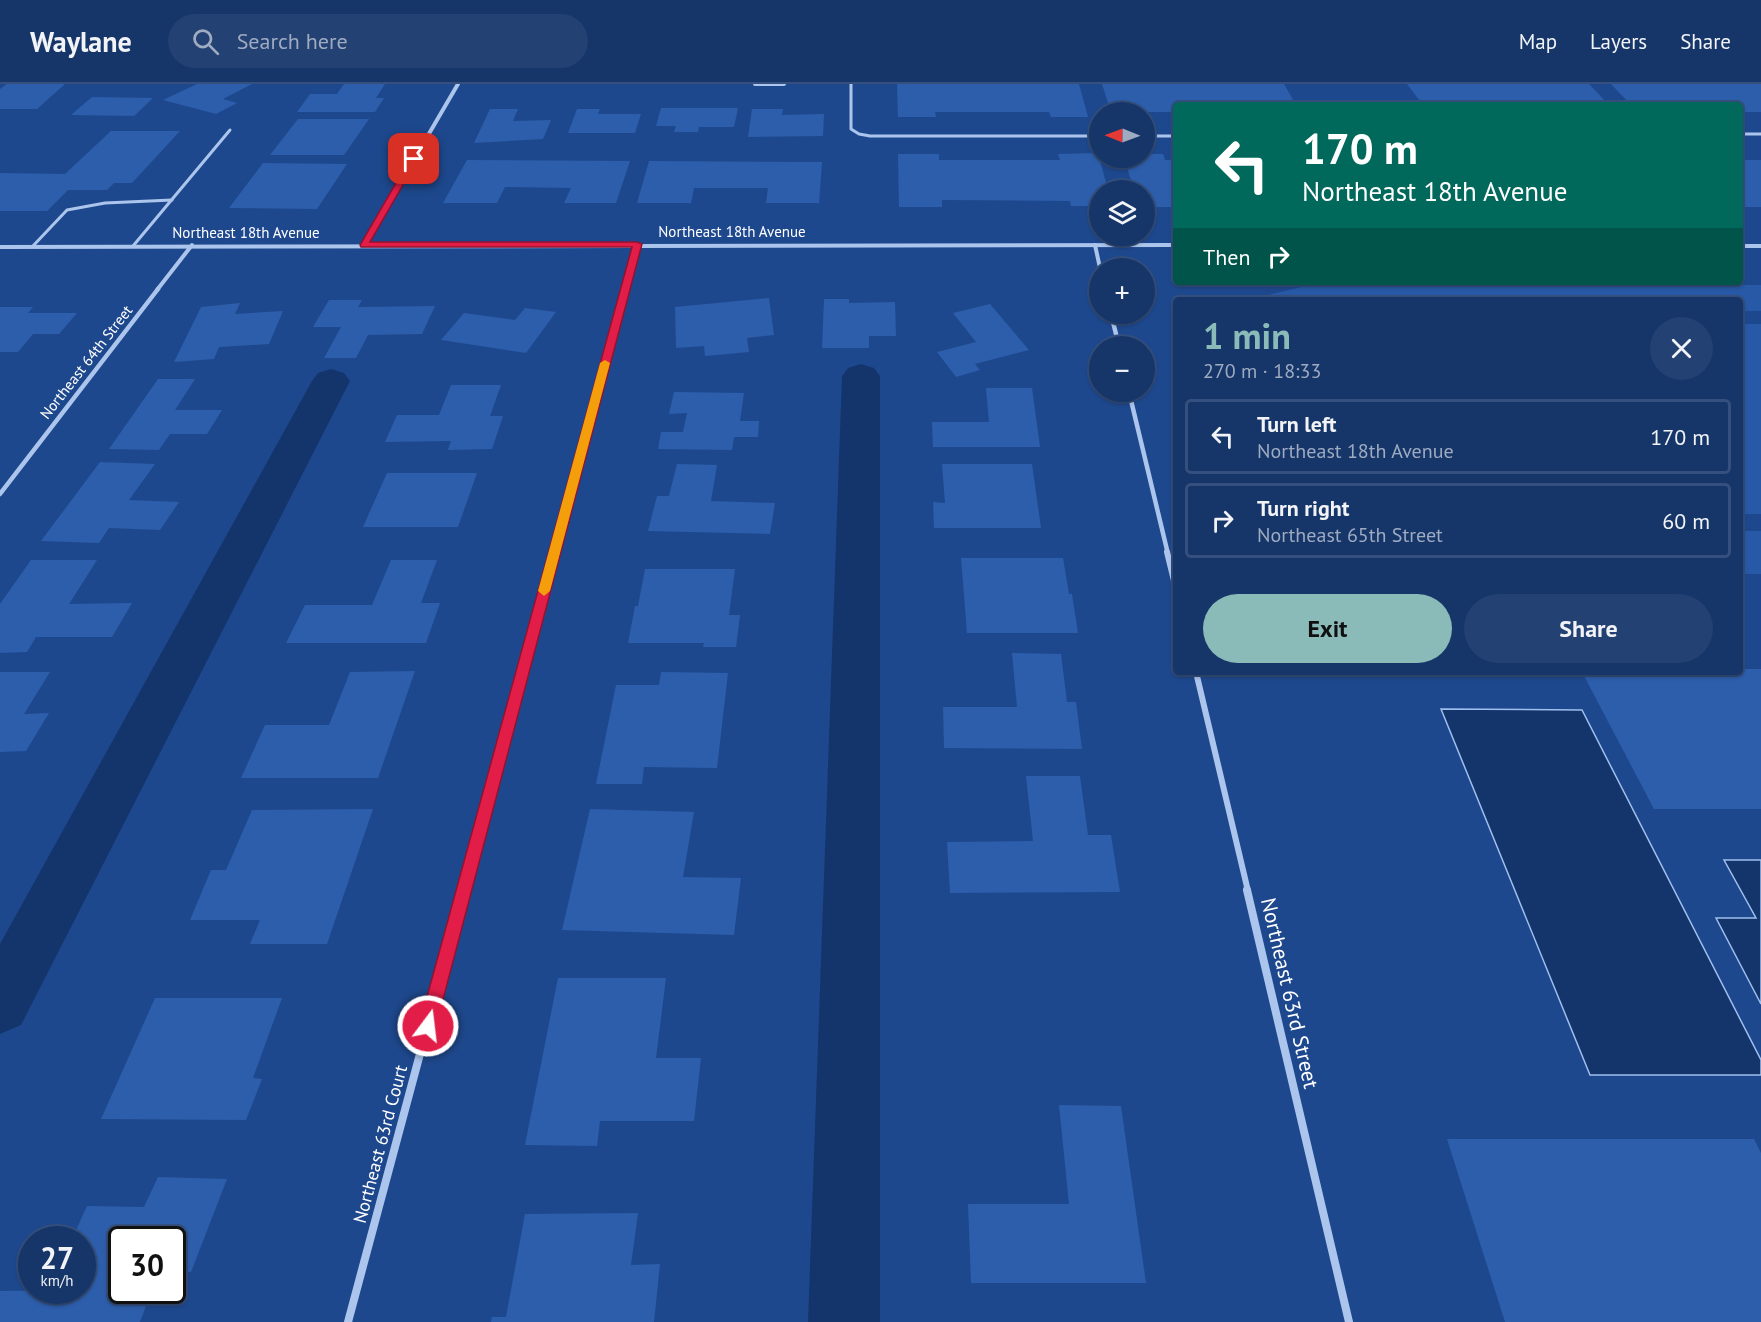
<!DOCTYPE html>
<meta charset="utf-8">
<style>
:root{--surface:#16366a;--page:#234172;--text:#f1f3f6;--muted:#9eabc1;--line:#35507e;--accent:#8bbbb9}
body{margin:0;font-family:"PT Sans",sans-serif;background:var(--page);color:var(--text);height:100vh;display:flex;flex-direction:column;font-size:22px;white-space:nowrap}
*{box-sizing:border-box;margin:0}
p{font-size:20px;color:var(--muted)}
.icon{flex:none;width:33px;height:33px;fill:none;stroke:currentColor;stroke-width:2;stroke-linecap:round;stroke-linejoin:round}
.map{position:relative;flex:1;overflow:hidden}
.sheet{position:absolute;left:1173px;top:213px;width:570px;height:378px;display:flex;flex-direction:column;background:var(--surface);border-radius:6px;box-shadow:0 2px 4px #0004,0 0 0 2px var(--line)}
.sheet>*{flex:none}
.banner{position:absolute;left:1173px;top:18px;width:570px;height:183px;border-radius:6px;box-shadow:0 2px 4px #0004,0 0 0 2px var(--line);background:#00695c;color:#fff;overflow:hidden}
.needle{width:39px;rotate:271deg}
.tools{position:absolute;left:1089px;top:18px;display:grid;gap:12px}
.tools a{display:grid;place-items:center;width:66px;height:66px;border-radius:50%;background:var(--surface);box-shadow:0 2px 4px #0004,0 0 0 2px var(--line);font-size:30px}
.speed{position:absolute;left:18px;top:1142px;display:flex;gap:12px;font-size:30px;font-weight:700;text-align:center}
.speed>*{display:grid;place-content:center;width:78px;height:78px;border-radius:50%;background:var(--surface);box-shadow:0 2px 4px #0004,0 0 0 2px var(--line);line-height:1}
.speed small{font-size:15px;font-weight:400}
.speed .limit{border:3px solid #111;border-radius:9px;background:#fff;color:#111}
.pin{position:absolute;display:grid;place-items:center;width:51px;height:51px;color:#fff;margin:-26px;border-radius:12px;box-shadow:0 3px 9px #0006}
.me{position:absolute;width:66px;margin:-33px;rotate:15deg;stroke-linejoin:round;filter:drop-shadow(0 0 4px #0008)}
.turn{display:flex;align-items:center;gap:21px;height:126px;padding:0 30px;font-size:27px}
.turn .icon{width:78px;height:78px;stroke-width:2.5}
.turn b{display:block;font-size:42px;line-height:51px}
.then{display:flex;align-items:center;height:57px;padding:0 30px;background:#0003;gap:12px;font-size:22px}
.round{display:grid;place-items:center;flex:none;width:63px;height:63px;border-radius:32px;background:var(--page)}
.summary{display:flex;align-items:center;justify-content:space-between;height:102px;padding:0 30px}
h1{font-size:36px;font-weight:800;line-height:45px;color:var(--accent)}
.button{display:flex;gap:12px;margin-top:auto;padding:12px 30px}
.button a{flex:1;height:69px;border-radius:36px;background:var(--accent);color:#111;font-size:24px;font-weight:800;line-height:69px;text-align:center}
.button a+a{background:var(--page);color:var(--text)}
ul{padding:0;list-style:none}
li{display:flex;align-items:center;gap:18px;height:75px;margin:0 12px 9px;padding:0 18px;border:3px solid var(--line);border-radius:6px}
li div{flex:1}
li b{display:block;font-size:22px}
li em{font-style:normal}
header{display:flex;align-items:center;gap:36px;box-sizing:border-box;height:84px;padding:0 30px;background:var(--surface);border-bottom:2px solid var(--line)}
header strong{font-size:28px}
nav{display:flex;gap:33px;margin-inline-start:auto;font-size:21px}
.search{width:420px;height:54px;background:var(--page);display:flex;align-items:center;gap:15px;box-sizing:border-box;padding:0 21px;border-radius:33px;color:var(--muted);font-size:22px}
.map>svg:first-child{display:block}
.green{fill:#2759a6}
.water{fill:#14356c;stroke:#9fbfee;stroke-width:1.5}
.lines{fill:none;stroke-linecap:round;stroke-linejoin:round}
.canal{fill:#14356c;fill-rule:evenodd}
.building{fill:#2d5eab}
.service{stroke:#acc5ed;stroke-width:3}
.minor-far3{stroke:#acc5ed;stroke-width:4}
.minor-far2{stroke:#acc5ed;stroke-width:4.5}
.minor-far1{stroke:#acc5ed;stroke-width:6}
.minor{stroke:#acc5ed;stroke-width:8}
.tertiary{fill:#acc5ed;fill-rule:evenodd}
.route{fill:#e11d48;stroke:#92132f;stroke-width:1.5}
.slow{fill:#f59e0b}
.labels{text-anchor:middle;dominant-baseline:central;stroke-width:6;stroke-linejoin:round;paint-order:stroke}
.far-street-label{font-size:15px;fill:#fff;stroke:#1e488d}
.street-label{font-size:18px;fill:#fff;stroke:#1e488d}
.near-street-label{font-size:21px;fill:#fff;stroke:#1e488d}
</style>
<header>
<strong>Waylane</strong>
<div class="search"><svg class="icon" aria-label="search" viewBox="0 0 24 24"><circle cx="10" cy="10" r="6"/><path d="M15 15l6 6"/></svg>Search here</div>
<nav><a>Map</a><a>Layers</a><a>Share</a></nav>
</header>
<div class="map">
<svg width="1761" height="1238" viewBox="0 0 1761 1238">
<rect width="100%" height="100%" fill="#1e488d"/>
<g class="green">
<polygon points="1333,201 1761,201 1761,227 1740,227 1740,216 1247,216 1301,203"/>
<rect x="1740" y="240" width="21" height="190"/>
<rect x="1740" y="447" width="21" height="43"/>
</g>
<g class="water">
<polygon points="1441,625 1582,626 1761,976 1761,991 1590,991"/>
<polygon points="1724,776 1761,776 1761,920 1716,834 1756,834"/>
</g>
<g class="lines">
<g class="canal">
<polygon points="861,280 874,284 880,292 880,1238 808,1238 842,292 848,284"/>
<polygon points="331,285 344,289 350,297 21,941 0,950 0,860 312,297 318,289"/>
</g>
</g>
<g class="building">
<polygon points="7,0 65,0 37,25 0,25 0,5"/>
<polygon points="197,0 252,0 223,15 237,19 216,30 163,16"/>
<polygon points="344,0 385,0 376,14 384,14 375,28 297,28 310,10 337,10"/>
<polygon points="897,0 1079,0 1088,33 1051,33 1049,28 935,28 936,33 898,33"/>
<polygon points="1102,0 1284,0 1296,21 1176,21 1176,28 1148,28 1149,33 1144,33 1144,28 1111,28"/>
<polygon points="1407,0 1589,0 1609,21 1423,21"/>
<polygon points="1611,0 1761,0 1761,28 1740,28 1740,21 1631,21"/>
<polygon points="92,13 153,14 134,32 71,31"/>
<polygon points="661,24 738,24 734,43 699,43 698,48 674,48 676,42 656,42"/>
<polygon points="490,25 518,25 513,37 551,36 543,55 474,59"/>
<polygon points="577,25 600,25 598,30 641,30 635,49 568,49"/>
<polygon points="752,25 783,25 782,31 824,30 823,52 748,53"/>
<polygon points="298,35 369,35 344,71 270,71"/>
<polygon points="111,47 180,47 132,99 114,99 107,106 68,106 47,127 0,127 0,89 65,90"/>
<polygon points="1098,69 1108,106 1100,106 1100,122 1071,122 1070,117 942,116 942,123 899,123 898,70 939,70 939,76 1060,76 1058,70"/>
<polygon points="1144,70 1163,70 1165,76 1176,76 1176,123 1144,123 1144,106 1134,106 1124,74 1144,74"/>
<polygon points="467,76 630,77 616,119 564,119 571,104 505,103 497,119 443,119"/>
<rect x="1740" y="76" width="21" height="47"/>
<polygon points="649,77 822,78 819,119 766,119 768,104 694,104 691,119 637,119"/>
<polygon points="263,79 347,80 317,125 229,124"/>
<polygon points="769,214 774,251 747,254 749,268 705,272 704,262 676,264 675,223"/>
<polygon points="824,215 849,215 849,219 895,218 896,252 869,252 869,264 822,264"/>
<polygon points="329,216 362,216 358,223 435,222 422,250 368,251 356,274 324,274 341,243 313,243"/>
<polygon points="240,219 235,230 283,227 269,260 219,263 214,275 174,278 201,223"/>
<polygon points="990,220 1029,266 975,280 980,286 956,293 937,268 976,258 953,229"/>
<polygon points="0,223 33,223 28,229 77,229 59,250 33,250 18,268 0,268"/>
<polygon points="525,224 556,228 526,269 441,256 464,229 515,236"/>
<polygon points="158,295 195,295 175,326 222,326 207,350 170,350 159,366 109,365"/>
<polygon points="451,301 501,301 490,332 503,332 492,365 448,366 451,357 385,358 397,331 439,331"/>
<polygon points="986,304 1032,304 1040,363 933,363 932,338 989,338"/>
<polygon points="674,308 744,309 740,337 759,337 758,353 734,353 732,366 658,365 661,348 683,348 687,329 669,330"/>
<polygon points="100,378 155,380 129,416 179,418 160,446 109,444 99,459 41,457"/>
<polygon points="677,380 717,381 711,417 775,419 770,450 648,447 657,412 669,412"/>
<polygon points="942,380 1032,380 1041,444 934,444 933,418 945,419"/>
<polygon points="387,389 477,389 458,443 363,443"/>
<polygon points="961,474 1063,474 1069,510 1072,510 1078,549 967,549"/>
<polygon points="31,476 97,476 69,520 132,519 112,553 36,553 27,568 0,569 0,520"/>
<polygon points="391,476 437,476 421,519 440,519 426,559 286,559 305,521 372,521"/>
<polygon points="645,485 735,485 729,531 740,531 736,563 703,563 704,559 628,559 635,522 638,522"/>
<polygon points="1012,569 1061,570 1067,618 1076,618 1082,665 944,664 943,623 1017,623"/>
<polygon points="1740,585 1761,585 1761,725 1654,725 1582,588 1740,588"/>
<polygon points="415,587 378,694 241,694 265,641 329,641 350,588"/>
<polygon points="0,588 50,588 24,630 49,629 26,667 0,668"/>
<polygon points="661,588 728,589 717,684 644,683 642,700 596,700 616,601 659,601"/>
<polygon points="1026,692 1080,692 1088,751 1111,751 1120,808 950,809 947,758 1033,757"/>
<polygon points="373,725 327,860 250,860 260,836 190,836 211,786 226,786 252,726"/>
<polygon points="590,725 694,728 683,793 741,794 734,851 562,846"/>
<polygon points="558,894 666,894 656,974 701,974 694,1037 600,1037 597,1062 525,1061"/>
<polygon points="155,914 282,914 253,994 262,995 246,1036 101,1035"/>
<polygon points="1059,1021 1121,1022 1146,1199 971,1199 968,1120 1069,1120"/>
<polygon points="1447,1055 1754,1055 1761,1069 1761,1238 1505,1238"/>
<polygon points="158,1093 227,1095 191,1188 172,1187 172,1155 122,1155 122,1206 152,1206 140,1238 0,1238 0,1207 82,1206 82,1155 72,1155 87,1122 144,1123"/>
<polygon points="638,1129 631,1181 660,1180 654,1238 491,1238 492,1233 506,1233 525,1130"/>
</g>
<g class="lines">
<g class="service">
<polyline points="851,0 851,45 859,50 870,52 1100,52"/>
<polyline points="1740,50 1761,50"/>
<polyline points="1144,52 1176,52"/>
<polyline points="133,162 230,46"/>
<polyline points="32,163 67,126 105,119 172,116"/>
</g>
<g class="minor-far3">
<polyline points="755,0 784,0"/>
<polyline points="364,161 458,0"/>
<polyline points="1095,161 1100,184"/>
<polyline points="157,206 192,161"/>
<polyline points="625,206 637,160"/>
</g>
<g class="minor-far2">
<polyline points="1111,230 1119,262"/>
<polyline points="1129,308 1168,470"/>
<polyline points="0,410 158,205"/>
<polyline points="554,470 625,205"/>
</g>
<g class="minor-far1">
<polyline points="1167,468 1176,505"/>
<polyline points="1196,588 1248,807"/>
<polyline points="464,807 554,468"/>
</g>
<g class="minor">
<polyline points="1247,806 1349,1238"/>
<polyline points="348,1238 464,806"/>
</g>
<g class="tertiary">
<polygon points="1176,159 1176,163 0,165 0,161"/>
<rect x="1740" y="160" width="21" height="4"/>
</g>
</g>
<polygon class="route" points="411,73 418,75 370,158 637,158 642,160 436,942 433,948 428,950 422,948 419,942 632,163 361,163 360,161"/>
<polygon class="slow" points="605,276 610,279 550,507 544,512 538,507 600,279"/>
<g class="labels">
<g class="far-street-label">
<text x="732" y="147">Northeast 18th Avenue</text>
<text x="246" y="148">Northeast 18th Avenue</text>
<text transform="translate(86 278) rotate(-52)">Northeast 64th Street</text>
</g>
<g class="street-label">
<text transform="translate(380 1060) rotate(-75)">Northeast 63rd Court</text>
</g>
<g class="near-street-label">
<text transform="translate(1290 909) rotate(77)">Northeast 63rd Street</text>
</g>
</g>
</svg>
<div class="tools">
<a><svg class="needle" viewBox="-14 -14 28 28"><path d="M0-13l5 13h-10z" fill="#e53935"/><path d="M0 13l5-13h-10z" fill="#9eabc1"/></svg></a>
<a><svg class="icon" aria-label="layers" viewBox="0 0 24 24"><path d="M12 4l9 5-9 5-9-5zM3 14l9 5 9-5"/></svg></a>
<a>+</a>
<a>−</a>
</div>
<div class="speed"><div>27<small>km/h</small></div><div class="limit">30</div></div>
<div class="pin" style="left:414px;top:75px;background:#d93025"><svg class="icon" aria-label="arrive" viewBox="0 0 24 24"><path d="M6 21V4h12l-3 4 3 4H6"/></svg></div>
<svg class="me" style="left:428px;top:942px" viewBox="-20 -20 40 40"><circle r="17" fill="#e11d48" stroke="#fff" stroke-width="3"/><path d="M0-11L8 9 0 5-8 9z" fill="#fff"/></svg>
<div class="banner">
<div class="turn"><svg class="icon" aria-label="left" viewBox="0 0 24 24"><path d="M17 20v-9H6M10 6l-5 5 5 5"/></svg><div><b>170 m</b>Northeast 18th Avenue</div></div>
<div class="then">Then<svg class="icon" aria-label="right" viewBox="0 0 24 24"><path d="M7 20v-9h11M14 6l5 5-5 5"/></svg></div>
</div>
<section class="sheet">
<div class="summary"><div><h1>1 min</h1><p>270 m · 18:33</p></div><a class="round"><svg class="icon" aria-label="close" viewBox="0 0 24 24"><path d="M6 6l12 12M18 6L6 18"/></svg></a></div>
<ul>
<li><svg class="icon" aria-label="left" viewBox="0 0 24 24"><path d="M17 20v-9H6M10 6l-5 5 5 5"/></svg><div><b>Turn left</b><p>Northeast 18th Avenue</p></div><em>170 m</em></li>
<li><svg class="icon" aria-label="right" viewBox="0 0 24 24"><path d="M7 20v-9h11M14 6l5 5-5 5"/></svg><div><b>Turn right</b><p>Northeast 65th Street</p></div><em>60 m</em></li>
</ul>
<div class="button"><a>Exit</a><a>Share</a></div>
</section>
</div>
